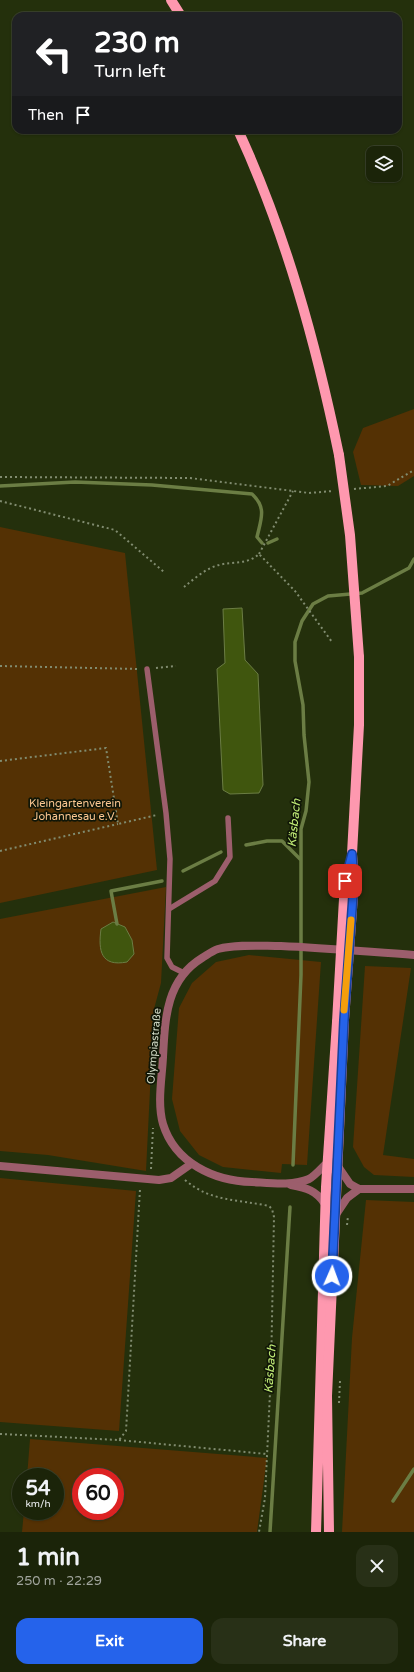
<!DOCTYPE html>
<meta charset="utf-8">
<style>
:root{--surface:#1b2409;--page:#283017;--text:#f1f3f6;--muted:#a0a49c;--line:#39412a;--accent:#2563eb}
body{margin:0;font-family:"Varela Round",sans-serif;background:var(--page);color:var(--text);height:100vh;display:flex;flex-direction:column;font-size:15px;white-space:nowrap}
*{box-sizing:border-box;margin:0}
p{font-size:13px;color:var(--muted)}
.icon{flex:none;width:22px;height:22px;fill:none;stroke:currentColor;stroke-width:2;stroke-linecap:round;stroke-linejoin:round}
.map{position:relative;height:1532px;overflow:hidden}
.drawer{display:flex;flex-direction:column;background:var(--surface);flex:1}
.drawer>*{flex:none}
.banner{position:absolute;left:12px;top:12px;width:390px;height:122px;border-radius:12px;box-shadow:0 1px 3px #0004,0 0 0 1px var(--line);background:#202124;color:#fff;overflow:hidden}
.buttons{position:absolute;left:366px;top:146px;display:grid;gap:8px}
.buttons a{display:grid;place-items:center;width:36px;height:36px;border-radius:8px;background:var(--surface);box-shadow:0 1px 3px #0004,0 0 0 1px var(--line);font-size:20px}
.speed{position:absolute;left:12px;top:1468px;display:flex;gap:8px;font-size:20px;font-weight:700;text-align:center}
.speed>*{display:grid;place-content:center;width:52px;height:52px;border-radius:50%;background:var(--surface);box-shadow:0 1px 3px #0004,0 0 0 1px var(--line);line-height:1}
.speed small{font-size:10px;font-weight:400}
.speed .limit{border:6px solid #d22;background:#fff;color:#111}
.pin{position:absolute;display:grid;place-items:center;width:34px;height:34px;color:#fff;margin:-17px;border-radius:8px;box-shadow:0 2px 6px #0006}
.me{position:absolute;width:44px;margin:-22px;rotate:2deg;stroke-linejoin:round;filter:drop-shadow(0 0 3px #0008)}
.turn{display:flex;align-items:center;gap:14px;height:84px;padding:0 16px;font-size:18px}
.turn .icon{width:52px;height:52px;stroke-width:2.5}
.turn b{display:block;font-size:28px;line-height:34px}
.then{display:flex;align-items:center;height:38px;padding:0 16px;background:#0003;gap:8px;font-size:15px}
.round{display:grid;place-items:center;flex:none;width:42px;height:42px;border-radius:12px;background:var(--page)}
.head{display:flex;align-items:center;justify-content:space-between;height:68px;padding:0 16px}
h1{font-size:24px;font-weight:700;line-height:30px}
.button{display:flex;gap:8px;margin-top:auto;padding:8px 16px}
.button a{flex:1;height:46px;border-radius:12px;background:var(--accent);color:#fff;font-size:16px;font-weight:700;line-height:46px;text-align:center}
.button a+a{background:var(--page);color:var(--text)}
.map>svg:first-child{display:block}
.green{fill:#543104;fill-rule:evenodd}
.water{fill:#40560e;stroke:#6b7d44}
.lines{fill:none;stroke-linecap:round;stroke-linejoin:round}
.stream{stroke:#6b7d44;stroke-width:3.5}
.path{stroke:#818c70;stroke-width:2;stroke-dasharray:2 3;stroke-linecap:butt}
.lane{stroke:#9c5e6c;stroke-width:5.5}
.street{stroke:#9c5e6c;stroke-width:8}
.primary{stroke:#fe98af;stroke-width:10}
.primary-bridge{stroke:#fe98af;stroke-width:10}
.route-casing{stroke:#184099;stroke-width:10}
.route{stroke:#2563eb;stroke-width:7}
.slow{stroke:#f59e0b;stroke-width:7}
.labels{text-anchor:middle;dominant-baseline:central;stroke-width:3.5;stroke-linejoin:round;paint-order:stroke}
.park-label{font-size:11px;fill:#fcc791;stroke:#101607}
.street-label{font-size:11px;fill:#ced7c2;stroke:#101607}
.water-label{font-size:12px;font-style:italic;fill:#c2ed77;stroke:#101607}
</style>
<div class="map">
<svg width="414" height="1532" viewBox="0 0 414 1532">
<rect width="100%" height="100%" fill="#24300c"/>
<g class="green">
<polygon points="414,409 414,476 398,486 361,485 353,452 363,428"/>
<polygon points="0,527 125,553 157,870 0,903"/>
<polygon points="166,887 161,983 154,1009 146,1171 48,1155 0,1151 0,919"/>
<polygon points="249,955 321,962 307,1165 282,1164 281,1173 223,1167 199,1155 180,1131 172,1099 179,1008 192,983 216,962"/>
<polygon points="365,966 411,968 383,1155 414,1159 414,1177 374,1175 364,1167 353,1147"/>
<polygon points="0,1178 136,1191 119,1431 0,1422"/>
<polygon points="366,1200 414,1202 414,1532 342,1532 352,1338"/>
<path d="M30,1439L267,1458L257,1532H22L24,1511H55V1477H27ZM81,1477H115V1511H81Z"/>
</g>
<g class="water">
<polygon points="242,608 245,660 258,674 263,785 259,793 230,794 223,790 217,669 225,663 223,609"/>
<path d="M113,922L125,927L132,940L134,954L127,962C101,967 98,951 101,929Z"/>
</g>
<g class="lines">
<g class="stream">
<path d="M0,486L75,482L152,485L252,494C267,508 261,519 257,537L262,543"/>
<polyline points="268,543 277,539"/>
<polyline points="246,845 267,841 282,841 300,859"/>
<polyline points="183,871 221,852"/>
<polyline points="117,924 111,891 162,881"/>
<polyline points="293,1165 301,975 301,829 306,811 309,782 304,735 303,705 295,661 295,642 302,621 313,604 328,596 362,593 409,568 414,559"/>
<polyline points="393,1501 414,1469"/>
<polyline points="270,1532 290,1207"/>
</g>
<g class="path">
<polyline points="0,477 190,478 309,493 333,491"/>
<polyline points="354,489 387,486 414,470"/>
<polyline points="0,501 115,530 164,572"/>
<polyline points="259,554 293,491"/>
<path d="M184,587C194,579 206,568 219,565C233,561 247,565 259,554L295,591L332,642"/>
<polyline points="0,666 139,669"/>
<polyline points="156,668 176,666"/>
<polyline points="0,761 106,748 118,824 157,815"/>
<polyline points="0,851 118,824"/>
<polyline points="151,1169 153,1128"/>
<path d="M185,1180C211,1202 237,1199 269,1206L272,1209L274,1217L271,1371L265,1498L259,1532"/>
<polyline points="347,1225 348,1216"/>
<polyline points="339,1403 340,1381"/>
<polyline points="0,1434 119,1440 126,1431 140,1189"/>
<polyline points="119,1440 267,1454"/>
</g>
<g class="lane">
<polyline points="147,669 166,813 170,859 167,958 172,967 184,973"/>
<polyline points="169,909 215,881 230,857 228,818"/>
</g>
<g class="street">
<path d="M327,1163C322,1167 316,1175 309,1179C293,1186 270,1183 252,1182C214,1181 175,1163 163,1124C157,1103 162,1078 163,1057C165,1019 166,980 202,958C207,955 212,951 218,949C237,944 261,946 281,946C326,948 370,952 414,955"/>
<polyline points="337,1165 350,1184 359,1189 414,1189"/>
<polyline points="0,1166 159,1180 171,1178 191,1164"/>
<path d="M291,1185C306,1188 316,1190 325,1204"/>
<polyline points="335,1216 347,1198 359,1189"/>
</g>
<g class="primary">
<polyline points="171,0 181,16"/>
<path d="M238,130C286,234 316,344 339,455"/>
<polyline points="354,882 352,854 359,725 359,657"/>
<polyline points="316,1532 326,1187 337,1022"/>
<polyline points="329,1532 327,1396 344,1020"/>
</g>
<g class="primary-bridge">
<polyline points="339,455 350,535 359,657"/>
<polyline points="344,1020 354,882"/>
<polyline points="337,1022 345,881"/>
</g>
</g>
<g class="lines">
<g class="route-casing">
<polyline id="route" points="332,1276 344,1020 354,882 352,854 345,881"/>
</g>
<use href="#route" class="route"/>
<polyline class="slow" points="344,1010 351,920"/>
</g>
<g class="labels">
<g class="park-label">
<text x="75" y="803">Kleingartenverein<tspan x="75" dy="13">Johannesau e.V.</tspan></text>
</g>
<g class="street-label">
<text transform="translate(154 1046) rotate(-85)">Olympiastraße</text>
</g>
<g class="water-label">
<text transform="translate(294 823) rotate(-84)">Käsbach</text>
<text transform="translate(270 1369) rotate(-86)">Käsbach</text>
</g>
</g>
</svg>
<div class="buttons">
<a><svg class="icon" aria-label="layers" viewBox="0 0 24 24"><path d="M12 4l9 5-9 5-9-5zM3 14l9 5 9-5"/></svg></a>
</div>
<div class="speed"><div>54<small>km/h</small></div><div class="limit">60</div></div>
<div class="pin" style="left:345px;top:881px;background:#d93025"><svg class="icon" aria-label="arrive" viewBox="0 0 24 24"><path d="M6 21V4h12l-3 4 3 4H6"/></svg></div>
<svg class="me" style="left:332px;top:1276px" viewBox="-20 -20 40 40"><circle r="17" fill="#2563eb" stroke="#fff" stroke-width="3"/><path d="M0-11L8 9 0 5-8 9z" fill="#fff"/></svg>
<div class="banner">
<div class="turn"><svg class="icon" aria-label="left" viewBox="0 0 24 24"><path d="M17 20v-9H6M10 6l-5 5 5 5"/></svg><div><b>230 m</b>Turn left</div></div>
<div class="then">Then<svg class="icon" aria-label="arrive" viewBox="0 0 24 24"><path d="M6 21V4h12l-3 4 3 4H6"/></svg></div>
</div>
</div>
<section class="drawer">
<div class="head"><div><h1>1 min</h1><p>250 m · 22:29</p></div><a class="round"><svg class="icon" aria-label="close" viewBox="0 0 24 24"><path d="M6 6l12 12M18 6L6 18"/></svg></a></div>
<div class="button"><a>Exit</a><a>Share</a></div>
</section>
